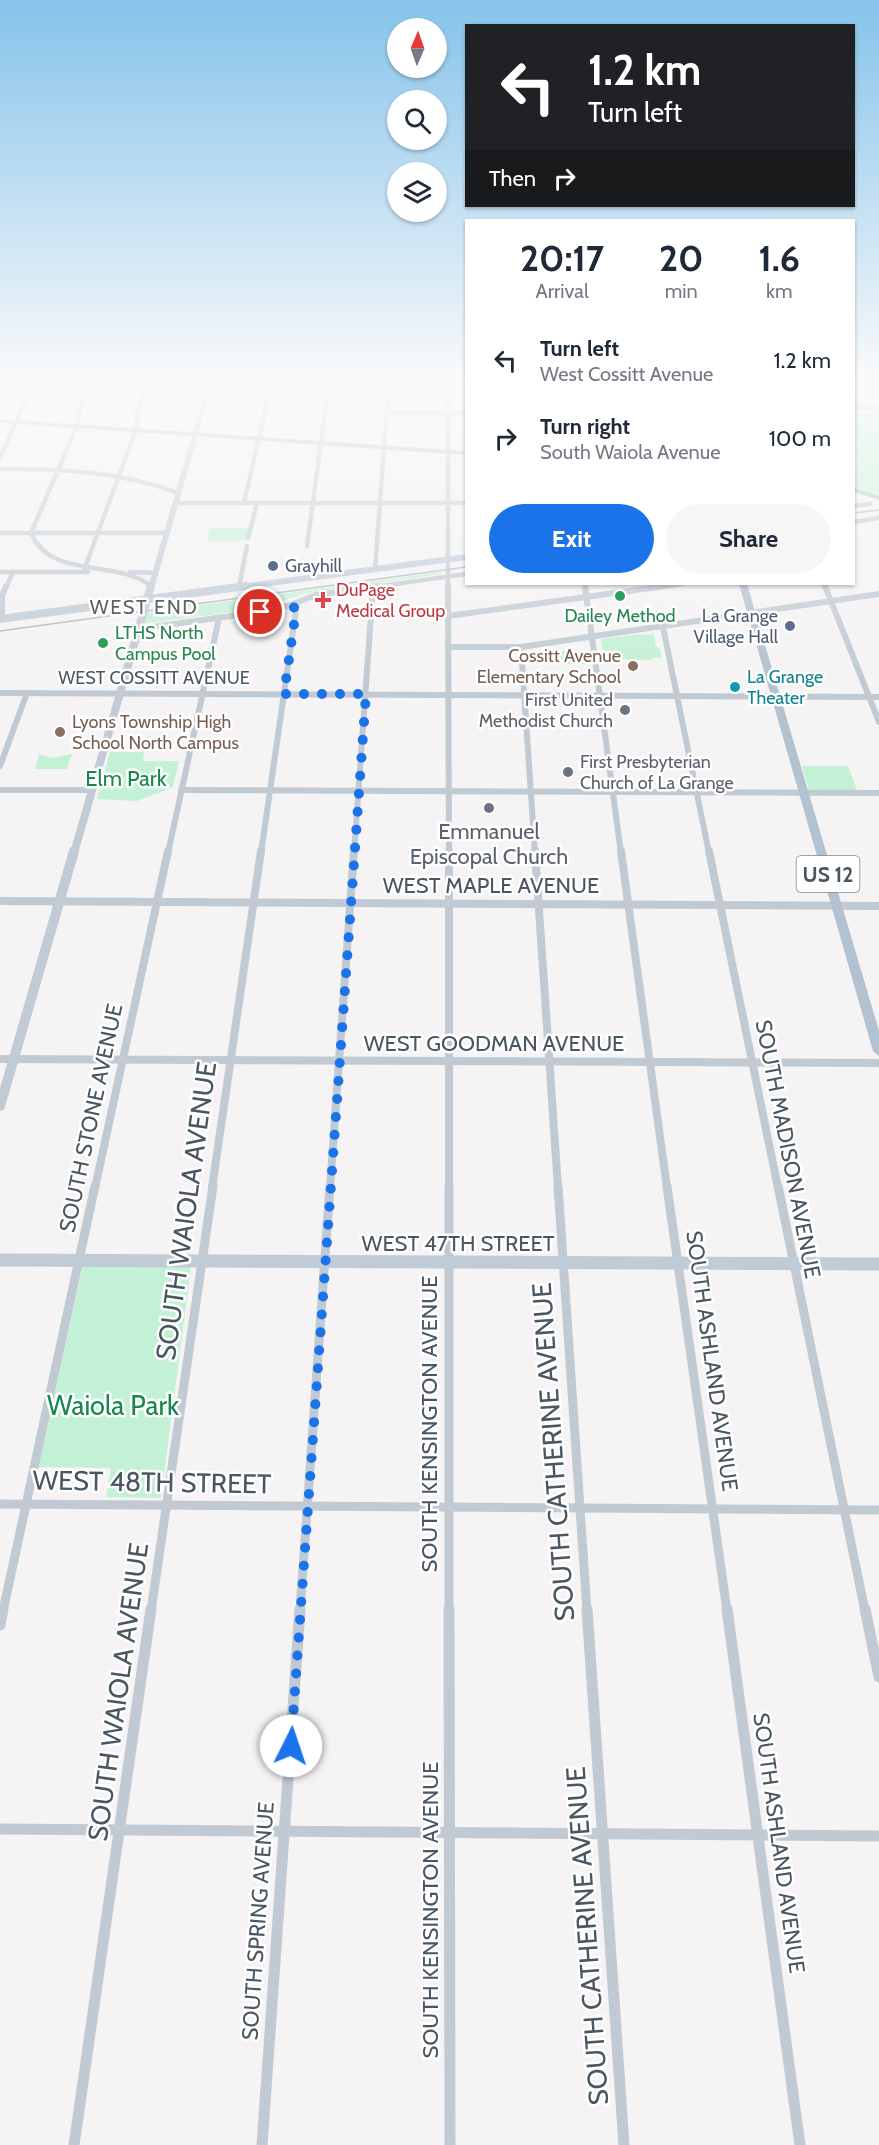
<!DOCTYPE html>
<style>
:root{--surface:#fff;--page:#f6f6f7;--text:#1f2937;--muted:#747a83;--accent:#1a73e8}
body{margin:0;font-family:Cabin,sans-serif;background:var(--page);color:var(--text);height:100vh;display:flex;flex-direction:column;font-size:22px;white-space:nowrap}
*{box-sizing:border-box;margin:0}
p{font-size:20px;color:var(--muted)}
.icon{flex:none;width:33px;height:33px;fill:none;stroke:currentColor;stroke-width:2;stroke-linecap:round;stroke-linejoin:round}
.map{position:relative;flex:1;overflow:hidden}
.drawer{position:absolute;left:465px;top:219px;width:390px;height:366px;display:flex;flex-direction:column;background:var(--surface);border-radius:0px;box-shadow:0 2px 4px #0004}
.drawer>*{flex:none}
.banner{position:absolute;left:465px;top:24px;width:390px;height:183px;border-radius:0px;box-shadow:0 2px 4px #0004;background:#202124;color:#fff;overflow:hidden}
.needle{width:39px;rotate:2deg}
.buttons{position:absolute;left:387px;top:18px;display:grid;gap:12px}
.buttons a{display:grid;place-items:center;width:60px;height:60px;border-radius:50%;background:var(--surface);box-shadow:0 2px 4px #0004;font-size:30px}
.pin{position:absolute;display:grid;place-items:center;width:51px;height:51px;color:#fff;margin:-26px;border:3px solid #fff;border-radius:50%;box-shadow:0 2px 6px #0007}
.me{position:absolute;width:66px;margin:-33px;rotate:4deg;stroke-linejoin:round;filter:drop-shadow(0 0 4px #0008)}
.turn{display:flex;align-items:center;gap:21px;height:126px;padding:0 24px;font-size:27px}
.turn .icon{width:78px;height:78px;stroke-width:2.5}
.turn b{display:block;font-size:42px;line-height:51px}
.then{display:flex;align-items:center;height:57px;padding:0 24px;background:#0003;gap:12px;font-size:22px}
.eta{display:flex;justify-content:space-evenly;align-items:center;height:102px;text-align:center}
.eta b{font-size:36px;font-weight:700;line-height:42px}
.button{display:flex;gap:12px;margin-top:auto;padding:12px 24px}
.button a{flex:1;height:69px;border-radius:36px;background:var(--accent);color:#fff;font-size:24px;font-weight:700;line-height:69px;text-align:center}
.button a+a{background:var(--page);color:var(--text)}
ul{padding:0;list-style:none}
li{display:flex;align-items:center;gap:18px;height:78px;padding:0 24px}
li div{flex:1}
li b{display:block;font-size:22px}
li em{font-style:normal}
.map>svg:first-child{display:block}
.green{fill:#c3f1d5}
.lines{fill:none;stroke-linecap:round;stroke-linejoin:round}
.street-far4{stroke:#c1cad2;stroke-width:4.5}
.street-far3{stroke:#c1cad2;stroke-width:6}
.street-far2{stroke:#c1cad2;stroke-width:8}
.street-far1{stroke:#c1cad2;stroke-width:9}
.street{stroke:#c1cad2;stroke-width:11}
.secondary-far3{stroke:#c1cbd6;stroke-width:6}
.secondary-far2{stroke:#c1cbd6;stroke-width:8}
.secondary-far1{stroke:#c1cbd6;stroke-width:10}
.secondary{stroke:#c1cbd6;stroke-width:13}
.primary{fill:#b3c2d1;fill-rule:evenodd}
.rail{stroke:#b5b8bd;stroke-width:1.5}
.route{stroke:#1a73e8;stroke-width:10;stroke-dasharray:0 18}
.service-dot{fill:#5c6f8a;stroke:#fff;stroke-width:2}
.leisure-dot{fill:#2e9e5b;stroke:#fff;stroke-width:2}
.health-dot{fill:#e0444e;stroke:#fff;stroke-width:2}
.education-dot{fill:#8d6e63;stroke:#fff;stroke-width:2}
.culture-dot{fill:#0f9aa8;stroke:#fff;stroke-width:2}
.worship-dot{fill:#6b7280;stroke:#fff;stroke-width:2}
.labels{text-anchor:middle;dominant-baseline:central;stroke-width:5;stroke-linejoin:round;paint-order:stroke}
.far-service-label{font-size:18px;fill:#4e5e75;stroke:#fff;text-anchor:start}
.far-health-label{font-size:18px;fill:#be3a42;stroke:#fff;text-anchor:start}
.far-leisure-label{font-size:18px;fill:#27864d;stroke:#fff}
.far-education-label{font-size:18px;fill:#785e54;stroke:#fff;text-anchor:end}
.far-culture-label{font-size:18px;fill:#0d838f;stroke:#fff;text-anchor:start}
.far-street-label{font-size:18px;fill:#4a5661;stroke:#fff}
.far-worship-label{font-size:18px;fill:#5b616d;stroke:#fff;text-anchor:end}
.far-neighbourhood-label{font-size:20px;letter-spacing:1.5px;fill:#5f6368;stroke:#fff}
.shield{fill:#fff;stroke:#808990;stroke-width:1.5}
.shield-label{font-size:21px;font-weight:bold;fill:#4a5661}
.park-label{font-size:22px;fill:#17864f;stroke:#fff}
.worship-label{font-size:22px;fill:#5b616d;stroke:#fff}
.street-label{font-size:22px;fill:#4a5661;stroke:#fff}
.near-street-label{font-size:27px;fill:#4a5661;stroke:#fff}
.near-park-label{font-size:27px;fill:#17864f;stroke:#fff}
</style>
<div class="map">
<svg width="879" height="2145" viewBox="0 0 879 2145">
<rect width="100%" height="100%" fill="#f5f3f3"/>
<g class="green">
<polygon points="876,409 879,409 879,497 854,490 854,413 878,413"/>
<polygon points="210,528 251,528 245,541 207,541"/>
<polygon points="441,572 441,574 307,593 256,609 140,624 144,613"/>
<polygon points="641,634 642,635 654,634 656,647 659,647 662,658 652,658 652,660 614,659 613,657 604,657 601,639"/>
<polygon points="559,651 587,651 589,664 560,664"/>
<polygon points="110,752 144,752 143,761 179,761 173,787 137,801 97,799"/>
<polygon points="39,754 53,758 72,754 67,769 35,769"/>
<polygon points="802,766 848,766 857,790 809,790"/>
<polygon points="83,1265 191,1266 161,1498 106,1497 111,1468 39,1467"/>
</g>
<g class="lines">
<g class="street-far4">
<path d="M94,378L79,412L77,426L31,533C51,580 115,558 151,586"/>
<polyline points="448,378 448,588"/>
<polyline points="854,382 879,382"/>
<polyline points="854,408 879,408"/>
<polyline points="386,413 466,413"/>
<polyline points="195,435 206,398 227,394 232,378"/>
<polyline points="0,458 36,378"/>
<path d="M0,469C61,469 120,471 178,493"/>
<polyline points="175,503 466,503"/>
<polyline points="244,503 268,398 279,393 283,378"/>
<polyline points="854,506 870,504"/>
<polyline points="854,522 879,518"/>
<polyline points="0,533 166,533"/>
<polyline points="248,538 257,503"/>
<polyline points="307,546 327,398 332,391 334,378"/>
<polyline points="375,569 388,396 384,391 385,378"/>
<polyline points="84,570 136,430 138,417 135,416 150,378"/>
<polyline points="0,572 88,572"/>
<polyline points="130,572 155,573"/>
<polyline points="585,584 586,588"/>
<polyline points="824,584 826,588"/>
<polyline points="239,587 247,546"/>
<polyline points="6,588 13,572"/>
<polyline points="367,588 466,574"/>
<polyline points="654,588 682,584"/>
</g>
<g class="street-far3">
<polyline points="448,586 449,853"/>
<polyline points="585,586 621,853"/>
<polyline points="825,586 879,722"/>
<polyline points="448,616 665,586"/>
<polyline points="2,619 2,596 6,586"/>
<polyline points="663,627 709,853"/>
<polyline points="138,629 260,612 287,606 316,595 378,586"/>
<polyline points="448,647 521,647 879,594"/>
<polyline points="521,647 535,853"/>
<polyline points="0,693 879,697"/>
<polyline points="0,766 27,693"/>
<polyline points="0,790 92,790"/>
<polyline points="181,790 879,793"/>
<polyline points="168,853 219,618"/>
<polyline points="261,853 296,610 292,605"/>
<polyline points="354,853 373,587"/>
</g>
<g class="street-far2">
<polyline points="449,851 449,1188"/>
<polyline points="535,851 558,1188"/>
<polyline points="621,851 667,1188"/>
<polyline points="709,851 778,1188"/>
<polyline points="0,901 879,906"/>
<polyline points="0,1059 879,1063"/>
<polyline points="95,1188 168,851"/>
<polyline points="212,1188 261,851"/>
<polyline points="330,1188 354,851"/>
</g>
<g class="street-far1">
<polyline points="449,1186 449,1611"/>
<polyline points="558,1186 587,1611"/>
<polyline points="667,1186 727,1611"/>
<polyline points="778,1186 865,1611"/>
<polyline points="0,1504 879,1510"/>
<polyline points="3,1611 95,1186"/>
<polyline points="151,1611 213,1186"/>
<polyline points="300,1611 330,1186"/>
</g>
<g class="street">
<polyline points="449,1609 450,2145"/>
<polyline points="587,1609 624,2145"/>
<polyline points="727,1609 800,2145"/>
<polyline points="865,1609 879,1677"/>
<polyline points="0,1625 3,1609"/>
<polyline points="0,1829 879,1836"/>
<polyline points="74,2145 151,1609"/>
<polyline points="262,2145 300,1609"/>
</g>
<g class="secondary-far3">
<polyline points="151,588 195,435"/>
<polyline points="234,588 466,557"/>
</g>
<g class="secondary-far2">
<polyline points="0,619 246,586"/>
<polyline points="74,853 151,586"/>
</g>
<polyline class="secondary-far1" points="0,1106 74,851"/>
<polyline class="secondary" points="0,1260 879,1264"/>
<g class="primary">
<polygon points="0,419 466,451 466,455 0,423"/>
<polygon points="854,488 879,496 879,500 854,492"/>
<polygon points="739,584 747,584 879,1031 879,1056 873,1051"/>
</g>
<g class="rail">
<polyline points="854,513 879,510"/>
<polyline points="0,631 466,567"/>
</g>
</g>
<linearGradient id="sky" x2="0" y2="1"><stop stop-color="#85c3ea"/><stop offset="0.56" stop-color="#fafafa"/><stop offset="1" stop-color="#fafafa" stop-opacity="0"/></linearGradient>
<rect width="879" height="678" fill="url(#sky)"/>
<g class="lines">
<polyline class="route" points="260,612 292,605 296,610 284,694 366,694 291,1746"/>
</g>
<g class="service-dot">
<circle cx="273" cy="566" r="6"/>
<circle cx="790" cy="626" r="6"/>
</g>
<g class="leisure-dot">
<circle cx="620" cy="596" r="6"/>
<circle cx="103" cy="643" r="6"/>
</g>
<path class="health-dot" d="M320 591h6v6h6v6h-6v6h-6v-6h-6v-6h6z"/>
<g class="education-dot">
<circle cx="633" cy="666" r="6"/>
<circle cx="60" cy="732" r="6"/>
</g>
<circle class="culture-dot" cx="735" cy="687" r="6"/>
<g class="worship-dot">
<circle cx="625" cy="710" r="6"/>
<circle cx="568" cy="772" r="6"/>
<circle cx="489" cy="808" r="6"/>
</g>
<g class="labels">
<g class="far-service-label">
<text x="285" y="566">Grayhill</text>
<text x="778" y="616" text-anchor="end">La Grange<tspan x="778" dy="21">Village Hall</tspan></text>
</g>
<g class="far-health-label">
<text x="336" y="590">DuPage<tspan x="336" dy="21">Medical Group</tspan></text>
</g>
<g class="far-leisure-label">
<text x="620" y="616">Dailey Method</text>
<text x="115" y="633" text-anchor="start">LTHS North<tspan x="115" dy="21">Campus Pool</tspan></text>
</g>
<g class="far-education-label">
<text x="621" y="656">Cossitt Avenue<tspan x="621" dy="21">Elementary School</tspan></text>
<text x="72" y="722" text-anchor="start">Lyons Township High<tspan x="72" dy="21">School North Campus</tspan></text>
</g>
<g class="far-culture-label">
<text x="747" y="677">La Grange<tspan x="747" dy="21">Theater</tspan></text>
</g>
<g class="far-street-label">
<text x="154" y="678">WEST COSSITT AVENUE</text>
</g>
<g class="far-worship-label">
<text x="613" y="700">First United<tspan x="613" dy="21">Methodist Church</tspan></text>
<text x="580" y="762" text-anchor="start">First Presbyterian<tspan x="580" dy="21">Church of La Grange</tspan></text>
</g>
<g class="far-neighbourhood-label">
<text x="144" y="607">WEST END</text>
</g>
<rect class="shield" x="796.5" y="856" width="63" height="36" rx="4.5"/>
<g class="shield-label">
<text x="828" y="874">US 12</text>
</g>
<g class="park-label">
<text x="126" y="778">Elm Park</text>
</g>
<g class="worship-label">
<text x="489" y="831">Emmanuel<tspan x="489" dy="25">Episcopal Church</tspan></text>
</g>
<g class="street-label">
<text x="491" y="885">WEST MAPLE AVENUE</text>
<text x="494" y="1043">WEST GOODMAN AVENUE</text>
<text transform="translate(91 1118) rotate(-78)">SOUTH STONE AVENUE</text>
<text transform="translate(788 1149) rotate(79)">SOUTH MADISON AVENUE</text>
<text x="458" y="1243">WEST 47TH STREET</text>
<text transform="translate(712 1361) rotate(82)">SOUTH ASHLAND AVENUE</text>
<text transform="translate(429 1424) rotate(-90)">SOUTH KENSINGTON AVENUE</text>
<text transform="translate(779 1843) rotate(82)">SOUTH ASHLAND AVENUE</text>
<text transform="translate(430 1910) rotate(-90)">SOUTH KENSINGTON AVENUE</text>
<text transform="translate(258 1921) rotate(-86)">SOUTH SPRING AVENUE</text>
</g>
<g class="near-street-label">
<text transform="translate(186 1211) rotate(-82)">SOUTH WAIOLA AVENUE</text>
<text transform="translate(553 1452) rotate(-94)">SOUTH CATHERINE AVENUE</text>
<text transform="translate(152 1482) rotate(1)">WEST 48TH STREET</text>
<text transform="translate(118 1692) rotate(-82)">SOUTH WAIOLA AVENUE</text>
<text transform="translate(587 1936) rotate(-94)">SOUTH CATHERINE AVENUE</text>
</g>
<g class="near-park-label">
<text x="113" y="1405">Waiola Park</text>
</g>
</g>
</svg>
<div class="buttons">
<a><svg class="needle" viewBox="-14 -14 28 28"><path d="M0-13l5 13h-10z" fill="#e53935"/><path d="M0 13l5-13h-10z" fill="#747a83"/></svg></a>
<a><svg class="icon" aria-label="search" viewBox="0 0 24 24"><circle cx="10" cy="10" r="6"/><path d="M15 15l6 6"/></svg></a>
<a><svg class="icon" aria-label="layers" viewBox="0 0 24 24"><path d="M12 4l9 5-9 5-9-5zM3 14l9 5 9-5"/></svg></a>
</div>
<div class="pin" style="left:260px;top:612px;background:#d93025"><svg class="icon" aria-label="arrive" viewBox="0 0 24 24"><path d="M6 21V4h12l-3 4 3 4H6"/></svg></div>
<svg class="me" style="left:291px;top:1746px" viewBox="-20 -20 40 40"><circle r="19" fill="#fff"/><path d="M0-13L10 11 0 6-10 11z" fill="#1a73e8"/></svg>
<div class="banner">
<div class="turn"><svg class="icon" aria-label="left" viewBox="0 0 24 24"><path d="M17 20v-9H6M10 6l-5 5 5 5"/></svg><div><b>1.2 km</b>Turn left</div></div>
<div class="then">Then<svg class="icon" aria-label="right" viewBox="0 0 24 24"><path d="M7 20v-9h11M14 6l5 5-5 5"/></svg></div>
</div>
<section class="drawer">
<div class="eta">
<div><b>20:17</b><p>Arrival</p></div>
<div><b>20</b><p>min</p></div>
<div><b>1.6</b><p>km</p></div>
</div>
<ul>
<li><svg class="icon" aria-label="left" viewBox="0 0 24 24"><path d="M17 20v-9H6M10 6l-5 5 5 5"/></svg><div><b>Turn left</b><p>West Cossitt Avenue</p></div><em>1.2 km</em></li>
<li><svg class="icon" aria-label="right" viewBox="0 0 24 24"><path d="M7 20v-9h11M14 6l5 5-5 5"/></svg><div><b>Turn right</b><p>South Waiola Avenue</p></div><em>100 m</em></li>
</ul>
<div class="button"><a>Exit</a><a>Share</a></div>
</section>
</div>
